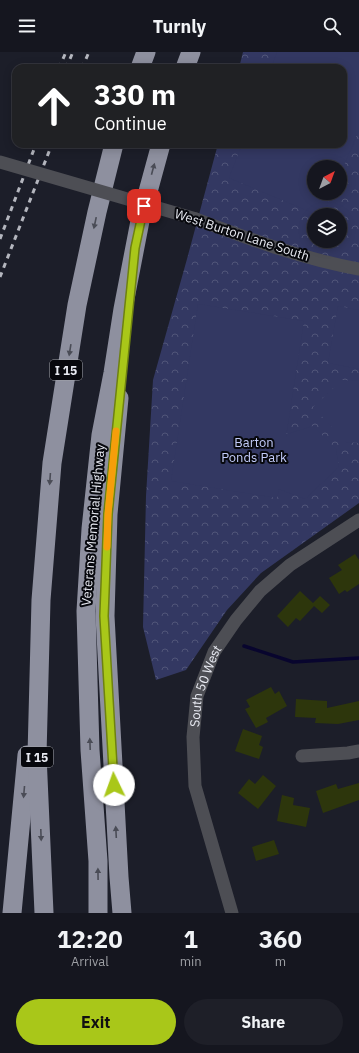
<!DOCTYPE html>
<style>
:root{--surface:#15161f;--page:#1e1f28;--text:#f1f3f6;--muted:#9d9fa4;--line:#34353d;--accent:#a9c719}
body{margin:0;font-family:"IBM Plex Sans",sans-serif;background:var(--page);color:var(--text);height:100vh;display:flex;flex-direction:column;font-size:15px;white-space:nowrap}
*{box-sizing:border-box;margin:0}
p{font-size:13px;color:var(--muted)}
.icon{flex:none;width:22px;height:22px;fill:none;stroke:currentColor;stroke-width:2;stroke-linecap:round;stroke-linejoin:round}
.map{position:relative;height:861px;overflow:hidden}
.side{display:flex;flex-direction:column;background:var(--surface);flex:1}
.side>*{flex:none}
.guide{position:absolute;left:12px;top:12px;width:335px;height:84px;border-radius:12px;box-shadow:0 2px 10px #0003,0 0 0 1px var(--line);background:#202124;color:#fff;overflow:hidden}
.needle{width:26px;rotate:41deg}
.fabs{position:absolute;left:307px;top:108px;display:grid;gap:8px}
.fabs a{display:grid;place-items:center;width:40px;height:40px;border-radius:50%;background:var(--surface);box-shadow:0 2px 10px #0003,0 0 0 1px var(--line);font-size:20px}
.pin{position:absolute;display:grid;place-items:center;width:34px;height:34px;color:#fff;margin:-17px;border-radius:8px;box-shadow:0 2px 6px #0006}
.me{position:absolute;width:44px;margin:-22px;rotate:357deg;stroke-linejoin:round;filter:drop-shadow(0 0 3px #0008)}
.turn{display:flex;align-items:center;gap:14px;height:84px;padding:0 16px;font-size:18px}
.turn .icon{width:52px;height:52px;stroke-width:2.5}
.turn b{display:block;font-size:28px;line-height:34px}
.eta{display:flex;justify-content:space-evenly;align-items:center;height:68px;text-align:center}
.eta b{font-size:24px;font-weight:700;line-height:28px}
.button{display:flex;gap:8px;margin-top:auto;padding:8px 16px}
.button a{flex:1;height:46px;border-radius:24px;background:var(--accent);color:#111;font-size:16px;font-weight:700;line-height:46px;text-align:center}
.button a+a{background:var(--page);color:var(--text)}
header{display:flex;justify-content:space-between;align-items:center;height:52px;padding:0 16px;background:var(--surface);font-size:18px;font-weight:700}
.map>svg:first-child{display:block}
.park{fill:url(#park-crowns);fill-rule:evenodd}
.pitch{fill:#333862}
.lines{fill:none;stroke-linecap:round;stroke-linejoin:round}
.stream{stroke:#08052e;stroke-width:3.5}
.building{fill:#2d360c}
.minor{stroke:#4d4e54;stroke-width:13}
.highway{stroke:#8e909f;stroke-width:19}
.rail{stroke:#b4b6be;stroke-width:3;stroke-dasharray:5 5;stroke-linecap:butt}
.minor-bridge{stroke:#4d4e54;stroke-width:13}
.oneway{fill:#4a4c56}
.route-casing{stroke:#6e8110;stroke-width:10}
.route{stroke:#a9c719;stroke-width:7}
.slow{stroke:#f59e0b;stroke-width:7}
.labels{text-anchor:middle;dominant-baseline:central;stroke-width:4;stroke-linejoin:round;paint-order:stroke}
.shield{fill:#07080d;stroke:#a4a6ad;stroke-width:1}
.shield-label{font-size:12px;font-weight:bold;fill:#e8eaf2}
.street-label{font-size:13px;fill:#e8eaf2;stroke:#07080d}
.park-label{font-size:13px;fill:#c2cbf9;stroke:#07080d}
</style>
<header><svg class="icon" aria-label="menu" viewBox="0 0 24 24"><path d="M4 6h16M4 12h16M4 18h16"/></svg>Turnly<svg class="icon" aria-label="search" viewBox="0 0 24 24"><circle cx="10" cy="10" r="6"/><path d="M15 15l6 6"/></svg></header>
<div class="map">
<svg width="359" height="861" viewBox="0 0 359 861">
<defs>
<pattern id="park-crowns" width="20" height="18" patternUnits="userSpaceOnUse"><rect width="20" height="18" fill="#333862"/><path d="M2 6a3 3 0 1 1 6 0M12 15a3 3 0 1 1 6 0" fill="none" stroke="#515579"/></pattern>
</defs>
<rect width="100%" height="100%" fill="#1c1e29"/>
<path class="park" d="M243,0H359V451L261,521L227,558L186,618L156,628L143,575L146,444L153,328L187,207L218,92H343V16H239ZM314,115H340V141H314ZM314,163H340V189H314Z"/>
<g class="pitch">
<polygon points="277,0 355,0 359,2 359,78 340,123 340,115 314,115 314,141 332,141 323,163 318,163 229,126 242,92 343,92 343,16 271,16"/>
<polygon points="198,252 304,269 286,385 287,382 313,374 336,397 339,415 305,447 279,437 277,446 171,429"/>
<polygon points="338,254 359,258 359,317 328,311"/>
<polygon points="342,328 359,329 359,391 346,390 313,355"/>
</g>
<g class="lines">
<polyline class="stream" points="244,594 293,610 359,606"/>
</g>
<g class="building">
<polygon points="355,502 359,508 359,532 347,540 345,538 339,542 329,526 342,518 338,513"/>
<polygon points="300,539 313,551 320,544 330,553 322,561 314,554 300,569 296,566 288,575 277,564"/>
<polygon points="271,635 275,642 279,639 287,654 266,666 268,670 256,676 245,657 250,655 246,648"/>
<polygon points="296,647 327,649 327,656 359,649 359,668 338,672 315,671 316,666 295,665"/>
<polygon points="243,677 262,684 259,693 263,695 259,707 235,699"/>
<polygon points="263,723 276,734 258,757 238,741 249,727 255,732"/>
<polygon points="359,731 359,748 323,761 316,739 336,732 338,737"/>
<polygon points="282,743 294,746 293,753 310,756 306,775 277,769"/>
<polygon points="274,788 279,802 256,809 252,795"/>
</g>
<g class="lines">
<g class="minor">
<path d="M196,167C249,187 303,207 359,217"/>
<polyline points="302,704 348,701 359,699"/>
<path id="s1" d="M232,861L195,734L193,685L197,644L214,600L236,568L260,539L290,513L359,468"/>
</g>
<g class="highway">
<polyline points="140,16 146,0"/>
<polyline points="185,16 191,0"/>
<polyline points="119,346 108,462 105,564 119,825 122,861"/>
<polyline points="12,861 27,703"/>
<polyline points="44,861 37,703 41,548 52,411 77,253 97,160 114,92"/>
<polyline points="98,861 98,809 90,698 86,559 91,477 101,383 113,321 123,257 140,169 161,92"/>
</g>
<g class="rail">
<polyline points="59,16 66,0"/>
<polyline points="66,16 73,0"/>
<polyline points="82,16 89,0"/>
<polyline points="0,187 36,92"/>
<polyline points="0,225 52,92"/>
</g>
<polyline class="minor-bridge" points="0,110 196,167"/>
</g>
<defs><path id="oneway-solid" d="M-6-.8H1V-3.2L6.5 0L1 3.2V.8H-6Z"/></defs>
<g class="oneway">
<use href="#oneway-solid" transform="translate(153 117) rotate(-75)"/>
<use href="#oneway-solid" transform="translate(95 171) rotate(102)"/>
<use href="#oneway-solid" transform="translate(70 298) rotate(99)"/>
<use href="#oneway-solid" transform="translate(50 427) rotate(94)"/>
<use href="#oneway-solid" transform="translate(90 692) rotate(-92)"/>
<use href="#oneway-solid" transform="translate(24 740) rotate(95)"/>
<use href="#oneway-solid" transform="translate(116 780) rotate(-93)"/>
<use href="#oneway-solid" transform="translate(41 783) rotate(88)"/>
<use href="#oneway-solid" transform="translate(98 822) rotate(-91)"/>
</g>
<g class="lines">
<g class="route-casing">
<polyline id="route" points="114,733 104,564 108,462 135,196 144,154"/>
</g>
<use href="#route" class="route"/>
<polyline class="slow" points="107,495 108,462 116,379"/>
</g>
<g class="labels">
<g class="shield">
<rect x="50" y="308" width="32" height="20" rx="3"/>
<rect x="21" y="695" width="32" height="20" rx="3"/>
</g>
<g class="shield-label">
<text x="66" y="318">I 15</text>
<text x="37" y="705">I 15</text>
</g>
<g class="street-label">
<text transform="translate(242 183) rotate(18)">West Burton Lane South</text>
<text transform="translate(93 473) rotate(-85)">Veterans Memorial Highway</text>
<text stroke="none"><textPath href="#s1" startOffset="234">South 50 West</textPath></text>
</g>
<g class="park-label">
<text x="254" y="390">Barton<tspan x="254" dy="15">Ponds Park</tspan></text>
</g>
</g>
</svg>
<div class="fabs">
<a><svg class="needle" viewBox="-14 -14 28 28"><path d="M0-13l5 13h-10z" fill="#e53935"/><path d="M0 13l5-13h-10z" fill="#9d9fa4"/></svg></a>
<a><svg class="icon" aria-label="layers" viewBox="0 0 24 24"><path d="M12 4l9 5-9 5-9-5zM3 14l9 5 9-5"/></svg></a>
</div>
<div class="pin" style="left:144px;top:154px;background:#d93025"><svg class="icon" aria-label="arrive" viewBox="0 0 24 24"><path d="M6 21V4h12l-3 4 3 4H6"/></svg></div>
<svg class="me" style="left:114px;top:733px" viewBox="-20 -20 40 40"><circle r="19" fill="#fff"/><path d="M0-13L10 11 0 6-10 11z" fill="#a9c719"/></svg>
<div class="guide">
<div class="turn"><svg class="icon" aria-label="ahead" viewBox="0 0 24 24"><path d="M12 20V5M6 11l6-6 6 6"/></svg><div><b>330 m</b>Continue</div></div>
</div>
</div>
<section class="side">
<div class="eta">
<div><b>12:20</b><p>Arrival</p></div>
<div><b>1</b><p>min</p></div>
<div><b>360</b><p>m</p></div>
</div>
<div class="button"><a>Exit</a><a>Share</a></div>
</section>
